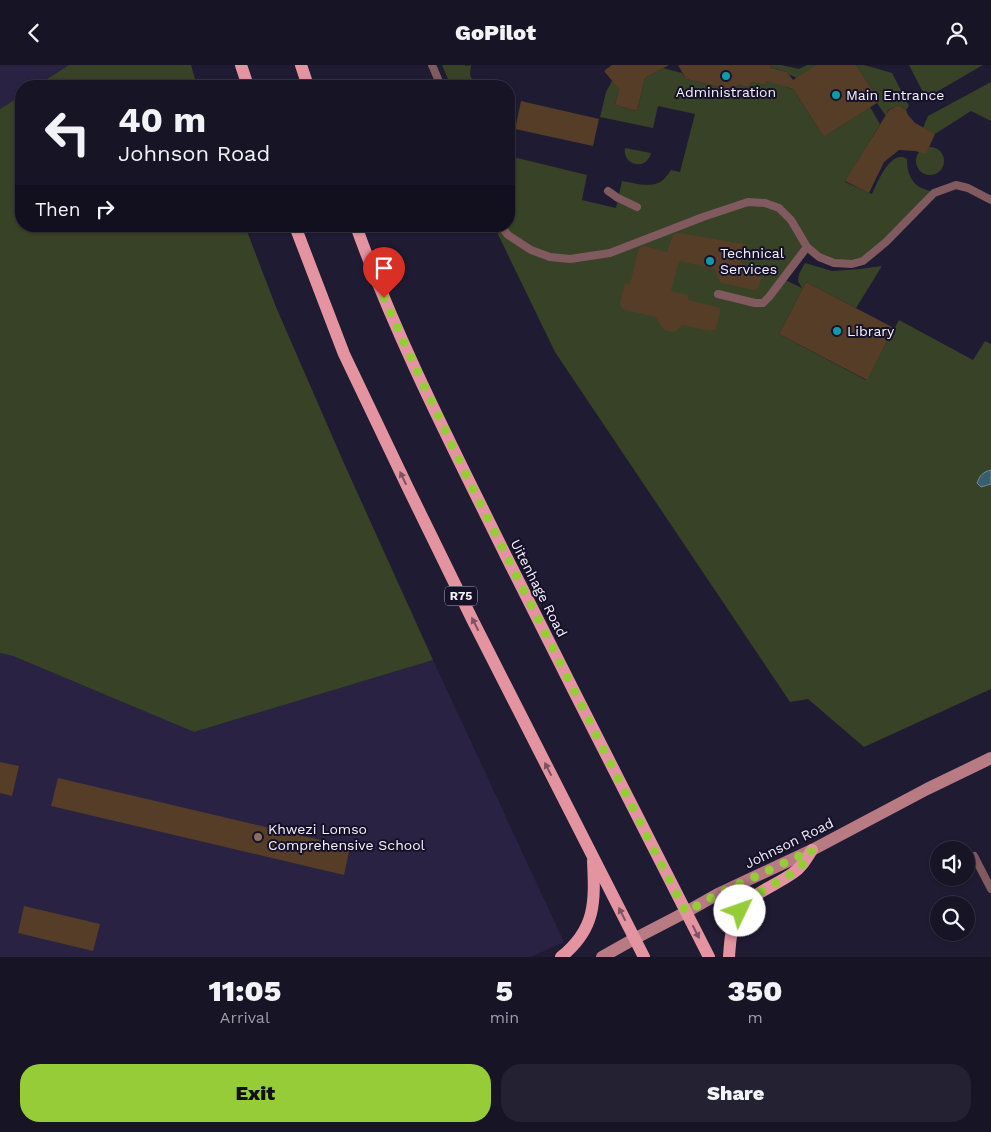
<!DOCTYPE html>
<style>
:root{--surface:#171426;--page:#242132;--text:#f1f3f6;--muted:#9e9ea7;--line:#363343;--accent:#97cc39}
body{margin:0;font-family:"Work Sans",sans-serif;background:var(--page);color:var(--text);height:100vh;display:flex;flex-direction:column;font-size:19px;white-space:nowrap}
*{box-sizing:border-box;margin:0}
p{font-size:16px;color:var(--muted)}
.icon{flex:none;width:28px;height:28px;fill:none;stroke:currentColor;stroke-width:2;stroke-linecap:round;stroke-linejoin:round}
.map{position:relative;height:892px;overflow:hidden}
.sheet{display:flex;flex-direction:column;background:var(--surface);flex:1}
.sheet>*{flex:none}
.hud{position:absolute;left:15px;top:15px;width:500px;height:152px;border-radius:20px;box-shadow:0 1px 4px #0004,0 0 0 1px var(--line);background:#171426;color:var(--text);overflow:hidden}
.buttons{position:absolute;left:930px;top:776px;display:grid;gap:10px}
.buttons a{display:grid;place-items:center;width:45px;height:45px;border-radius:50%;background:var(--surface);box-shadow:0 1px 4px #0004,0 0 0 1px var(--line);font-size:25px}
.pin{position:absolute;display:grid;place-items:center;width:42px;height:42px;color:#fff;margin:-51px -21px;border-radius:50% 50% 50% 0;rotate:-45deg;box-shadow:0 0 5px #0007}
.pin .icon{rotate:45deg}
.me{position:absolute;width:55px;margin:-28px;rotate:48deg;stroke-linejoin:round;filter:drop-shadow(0 0 4px #0008)}
.turn{display:flex;align-items:center;gap:18px;height:105px;padding:0 20px;font-size:22px}
.turn .icon{width:65px;height:65px;stroke-width:2.5}
.turn b{display:block;font-size:35px;line-height:42px}
.then{display:flex;align-items:center;height:48px;padding:0 20px;background:#0003;gap:10px;font-size:19px}
.eta{display:flex;justify-content:space-evenly;align-items:center;height:85px;text-align:center}
.eta b{font-size:30px;font-weight:800;line-height:35px}
.button{display:flex;gap:10px;margin-top:auto;padding:10px 20px}
.button a{flex:1;height:58px;border-radius:20px;background:var(--accent);color:#111;font-size:20px;font-weight:800;line-height:58px;text-align:center}
.button a+a{background:var(--page);color:var(--text)}
header{display:flex;justify-content:space-between;align-items:center;height:65px;padding:0 20px;background:var(--surface);font-size:22px;font-weight:800}
.map>svg:first-child{display:block}
.built{fill:#292242}
.green{fill:#384226}
.water{fill:#365f70;stroke:#6f8b9a}
.building{fill:#553d28}
.lines{fill:none;stroke-linecap:round;stroke-linejoin:round}
.lane{stroke:#805a5f;stroke-width:8}
.secondary{stroke:#b87b84;stroke-width:12}
.primary{stroke:#e494a0;stroke-width:12}
.oneway{fill:#7d5264}
.route{stroke:#97cc39;stroke-width:9;stroke-dasharray:0 16.2}
.culture-dot{fill:#0f9aa8;stroke:#161129;stroke-width:2}
.education-dot{fill:#8d6e63;stroke:#161129;stroke-width:2}
.labels{text-anchor:middle;dominant-baseline:central;stroke-width:4;stroke-linejoin:round;paint-order:stroke}
.shield{fill:#161129;stroke:#b1aebd;stroke-width:1}
.shield-label{font-size:12px;font-weight:bold;fill:#f3f2fd}
.poi-label{font-size:14px;fill:#f3f2fd;stroke:#161129;text-anchor:start}
.street-label{font-size:14px;fill:#f3f2fd;stroke:#161129}
</style>
<header><svg class="icon" aria-label="back" viewBox="0 0 24 24"><path d="M15 5l-7 7 7 7"/></svg>GoPilot<svg class="icon" aria-label="person" viewBox="0 0 24 24"><circle cx="12" cy="8" r="4"/><path d="M4 21q1-7 8-7t8 7"/></svg></header>
<div class="map">
<svg width="991" height="892" viewBox="0 0 991 892">
<rect width="100%" height="100%" fill="#1f1b33"/>
<g class="built">
<polygon points="0,0 69,0 36,21 21,21 21,31 0,44"/>
<polygon points="0,588 13,591 194,667 433,595 564,877 531,892 0,892"/>
</g>
<g class="green">
<polygon points="69,0 191,0 197,21 36,21"/>
<polygon points="442,0 465,0 465,1 471,0 470,10 475,21 451,21"/>
<polygon points="771,0 781,0 799,4 807,0 816,0 797,13 790,10 787,7 770,3"/>
<polygon points="856,0 864,0 892,8 909,41 906,45 899,40 888,45 886,51 877,38 880,36"/>
<polygon points="909,0 983,0 926,33"/>
<path d="M663,3L682,8L686,14L732,25L738,20L748,22L752,17L766,20L768,14L783,17L786,22L793,24L824,72L870,42L880,59L845,117L872,129C877,118 891,83 907,94C907,103 909,115 918,121C922,124 929,125 934,128L863,196L834,198L807,182L783,214L802,223L798,216L799,209L805,198L832,206L860,204L882,201L856,243L806,217L779,269L866,315L899,255L973,295L985,276L991,279V624L864,682L808,634L790,637L555,287L494,161H509V91L587,110L582,135L616,143L622,116C634,118 653,124 663,115C666,112 669,108 671,105L680,107L695,49L658,41L653,63L600,52L606,27L612,16L623,8L615,40L637,46L645,13Z"/>
<polygon points="991,17 991,56 971,46 935,69 923,63 928,51"/>
<polygon points="21,31 21,161 245,161 276,242 343,396 433,595 194,667 13,591 0,588 0,44"/>
<circle cx="930" cy="96" r="14"/>
<path d="M625,83L651,88C646,107 622,100 625,83Z"/>
</g>
<path class="water" d="M991,405V419L981,422L977,418C980,410 983,407 991,405Z"/>
<g class="building">
<polygon points="612,0 669,0 645,13 637,46 615,40 619,24 604,6"/>
<polygon points="678,0 771,0 770,3 787,7 793,15 816,0 856,0 880,36 824,72 793,24 767,16 766,20 752,17 748,22 738,20 732,25 686,14"/>
<polygon points="521,36 599,54 593,81 515,64"/>
<polygon points="899,40 906,45 908,50 915,58 935,69 926,89 915,86 899,85 884,97 869,128 845,116 889,45"/>
<polygon points="678,168 745,179 740,198 759,203 757,211 762,212 759,222 755,225 721,218 714,204 679,196 671,226 689,230 688,235 721,243 716,264 710,266 682,260 676,266 672,267 664,265 661,261 656,252 622,244 620,238 625,218 630,219 639,183 644,181 667,187 673,170"/>
<polygon points="806,217 894,263 867,315 779,269"/>
<polygon points="0,697 19,701 12,731 0,728"/>
<polygon points="58,713 350,782 344,810 51,741"/>
<polygon points="24,841 100,859 93,886 18,868"/>
</g>
<g class="lines">
<g class="lane">
<polyline points="432,0 441,21"/>
<polyline points="608,126 618,133 637,142"/>
<polyline points="501,161 508,170 531,185 550,192 570,194 610,188 703,152 748,137 765,138 779,143 791,155 807,182 819,192 834,198 852,199 863,196 886,177 934,128 956,120 968,123 991,135"/>
<polyline points="718,229 755,238 763,238 769,232 807,182"/>
<polyline points="974,791 991,824"/>
</g>
<polyline class="secondary" points="602,892 634,874 686,847 718,829 812,785 927,724 991,693"/>
<g class="primary">
<polyline points="241,0 248,21"/>
<polyline points="301,0 308,21"/>
<polyline points="295,161 344,289 408,423 473,556 644,892"/>
<path d="M356,161C397,275 453,383 506,491C573,625 641,759 709,892"/>
<path d="M561,892C596,864 595,837 593,796"/>
<path d="M729,892C730,877 731,860 739,847C751,828 775,821 793,808C802,802 806,794 812,785"/>
</g>
</g>
<defs><path id="oneway-solid" d="M-6-.8H1V-3.2L6.5 0L1 3.2V.8H-6Z" transform="scale(1.25)"/></defs>
<g class="oneway">
<use href="#oneway-solid" transform="translate(403 413) rotate(-115)"/>
<use href="#oneway-solid" transform="translate(475 559) rotate(-117)"/>
<use href="#oneway-solid" transform="translate(548 704) rotate(-117)"/>
<use href="#oneway-solid" transform="translate(622 849) rotate(-117)"/>
<use href="#oneway-solid" transform="translate(696 867) rotate(63)"/>
</g>
<g class="lines">
<polyline class="route" points="384,233 419,310 472,422 658,793 686,847 718,829 812,785 803,799 793,808 763,825 749,836 740,846"/>
</g>
<g class="culture-dot">
<circle cx="726" cy="11" r="5"/>
<circle cx="836" cy="30" r="5"/>
<circle cx="710" cy="196" r="5"/>
<circle cx="837" cy="266" r="5"/>
</g>
<circle class="education-dot" cx="258" cy="772" r="5"/>
<g class="labels">
<rect class="shield" x="445" y="521.5" width="32" height="19" rx="4"/>
<g class="shield-label">
<text x="461" y="531">R75</text>
</g>
<g class="poi-label">
<text x="726" y="27" text-anchor="middle">Administration</text>
<text x="846" y="30">Main Entrance</text>
<text x="720" y="188">Technical<tspan x="720" dy="16">Services</tspan></text>
<text x="847" y="266">Library</text>
<text x="268" y="764">Khwezi Lomso<tspan x="268" dy="16">Comprehensive School</tspan></text>
</g>
<g class="street-label">
<text transform="translate(539 523) rotate(63)">Uitenhage Road</text>
<text transform="translate(789 778) rotate(-26)">Johnson Road</text>
</g>
</g>
</svg>
<div class="buttons">
<a><svg class="icon" aria-label="sound" viewBox="0 0 24 24"><path d="M4 9h4l5-4v14l-5-4H4zM17 9q2 3 0 6"/></svg></a>
<a><svg class="icon" aria-label="search" viewBox="0 0 24 24"><circle cx="10" cy="10" r="6"/><path d="M15 15l6 6"/></svg></a>
</div>
<div class="pin" style="left:384px;top:233px;background:#d93025"><svg class="icon" aria-label="arrive" viewBox="0 0 24 24"><path d="M6 21V4h12l-3 4 3 4H6"/></svg></div>
<svg class="me" style="left:740px;top:846px" viewBox="-20 -20 40 40"><circle r="19" fill="#fff"/><path d="M0-13L10 11 0 6-10 11z" fill="#97cc39"/></svg>
<div class="hud">
<div class="turn"><svg class="icon" aria-label="left" viewBox="0 0 24 24"><path d="M17 20v-9H6M10 6l-5 5 5 5"/></svg><div><b>40 m</b>Johnson Road</div></div>
<div class="then">Then<svg class="icon" aria-label="right" viewBox="0 0 24 24"><path d="M7 20v-9h11M14 6l5 5-5 5"/></svg></div>
</div>
</div>
<section class="sheet">
<div class="eta">
<div><b>11:05</b><p>Arrival</p></div>
<div><b>5</b><p>min</p></div>
<div><b>350</b><p>m</p></div>
</div>
<div class="button"><a>Exit</a><a>Share</a></div>
</section>
